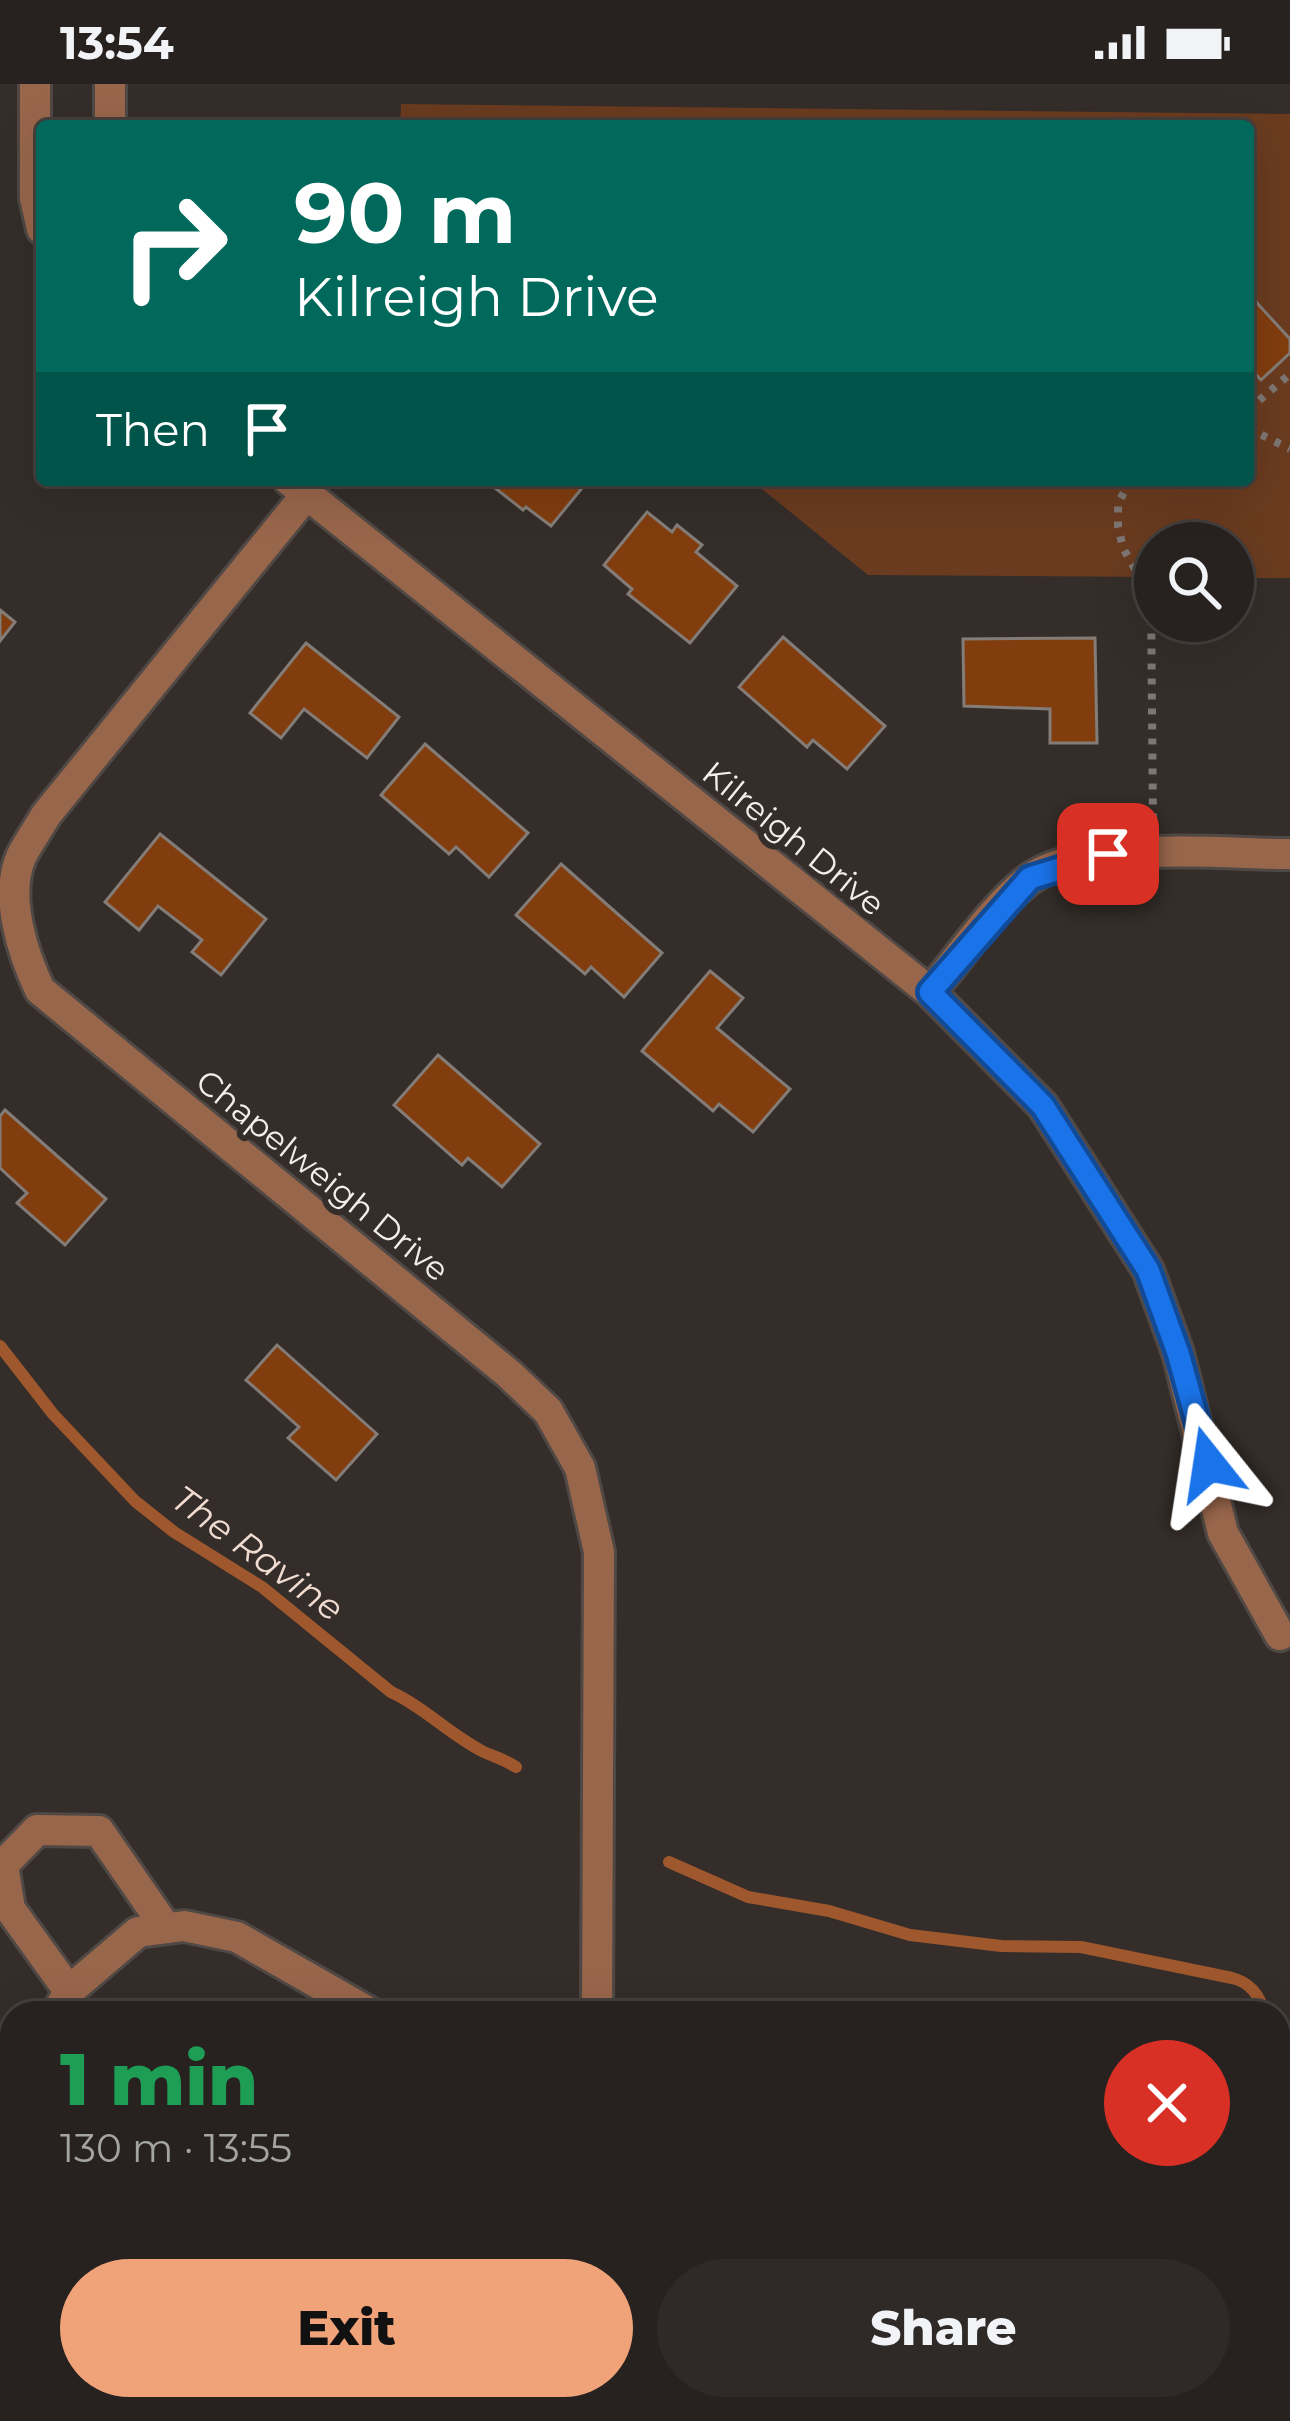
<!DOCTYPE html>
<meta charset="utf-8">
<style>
:root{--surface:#27221f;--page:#2f2a28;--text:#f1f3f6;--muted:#a4a4a4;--line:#433f3d;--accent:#f0a378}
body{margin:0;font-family:Montserrat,sans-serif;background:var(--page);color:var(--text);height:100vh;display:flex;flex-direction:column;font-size:45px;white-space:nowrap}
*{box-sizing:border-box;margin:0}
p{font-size:39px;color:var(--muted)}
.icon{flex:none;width:66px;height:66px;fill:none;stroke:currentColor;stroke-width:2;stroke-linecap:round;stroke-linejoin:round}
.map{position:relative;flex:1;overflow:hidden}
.sheet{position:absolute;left:0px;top:1917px;width:1290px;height:420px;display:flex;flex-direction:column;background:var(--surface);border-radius:36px 36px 0 0;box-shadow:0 12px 48px #0002,0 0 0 3px var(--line)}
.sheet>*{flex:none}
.guide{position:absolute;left:36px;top:36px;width:1218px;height:366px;border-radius:12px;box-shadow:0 12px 48px #0002,0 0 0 3px var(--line);background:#00695c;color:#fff;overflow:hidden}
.buttons{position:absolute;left:1134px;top:438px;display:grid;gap:24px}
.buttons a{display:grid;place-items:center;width:120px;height:120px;border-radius:50%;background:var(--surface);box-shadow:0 12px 48px #0002,0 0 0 3px var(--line);font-size:60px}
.pin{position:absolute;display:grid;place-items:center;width:102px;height:102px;color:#fff;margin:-51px;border-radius:24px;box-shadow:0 6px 18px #0006}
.me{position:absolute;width:132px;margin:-66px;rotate:345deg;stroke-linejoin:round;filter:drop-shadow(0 0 9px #0008)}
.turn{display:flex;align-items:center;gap:42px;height:252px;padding:0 60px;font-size:54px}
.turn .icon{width:156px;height:156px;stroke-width:2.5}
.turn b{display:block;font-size:84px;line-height:102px}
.then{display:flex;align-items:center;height:114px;padding:0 60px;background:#0003;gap:24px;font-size:45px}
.round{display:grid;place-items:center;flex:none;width:126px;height:126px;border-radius:63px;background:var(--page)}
.headline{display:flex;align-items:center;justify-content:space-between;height:204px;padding:0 60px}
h1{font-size:72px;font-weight:800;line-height:90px;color:#1e9e55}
.primary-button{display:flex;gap:24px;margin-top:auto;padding:24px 60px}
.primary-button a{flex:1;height:138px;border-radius:72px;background:var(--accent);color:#111;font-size:48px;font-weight:800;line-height:138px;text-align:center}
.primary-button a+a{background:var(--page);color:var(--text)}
.status{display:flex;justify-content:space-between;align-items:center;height:84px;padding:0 60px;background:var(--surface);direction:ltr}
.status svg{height:33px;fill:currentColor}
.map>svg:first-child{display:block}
.green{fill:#6a3b1f}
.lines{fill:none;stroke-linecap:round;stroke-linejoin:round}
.stream{stroke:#9f582e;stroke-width:12}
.building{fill:#813d0e;stroke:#847c77;stroke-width:3}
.minor-casing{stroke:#4f4844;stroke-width:36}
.path{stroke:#7d7673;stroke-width:8;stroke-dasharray:6 9;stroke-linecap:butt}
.minor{stroke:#98664b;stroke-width:30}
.route-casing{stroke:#114b97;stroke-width:30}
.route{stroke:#1a73e8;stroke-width:21}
.labels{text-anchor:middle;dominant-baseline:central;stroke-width:12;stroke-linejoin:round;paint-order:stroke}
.street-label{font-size:33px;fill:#f3eeec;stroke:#342d29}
.water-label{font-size:36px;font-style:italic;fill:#f1dcd1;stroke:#342d29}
</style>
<div class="status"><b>13:54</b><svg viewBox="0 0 49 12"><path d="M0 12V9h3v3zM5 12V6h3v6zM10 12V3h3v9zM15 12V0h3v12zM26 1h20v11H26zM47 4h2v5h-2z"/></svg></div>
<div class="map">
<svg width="1290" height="2337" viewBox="0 0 1290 2337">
<rect width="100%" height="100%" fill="#342d29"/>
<polygon class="green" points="401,20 1290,30 1290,494 1233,494 1233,459 1155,459 1155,493 868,491 751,396 1248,396 1248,42 400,42"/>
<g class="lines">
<g class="stream">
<path d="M0,1262L53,1330L135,1417L174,1448L262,1503L391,1608C424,1623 449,1650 482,1667C494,1673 504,1675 516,1683"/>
<path d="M669,1778L748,1813L829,1827L910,1851L1001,1862L1081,1863L1232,1894C1249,1898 1260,1911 1264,1929"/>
<polyline points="1278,2047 1281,2083 1290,2111"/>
</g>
</g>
<g class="building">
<polygon points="1257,219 1290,255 1290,269 1261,296 1248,282 1248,228"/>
<polygon points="485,396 584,396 587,398 551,442 526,423 523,426"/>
<polygon points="647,428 672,448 677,441 702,461 696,468 737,502 690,559 628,510 632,505 604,481"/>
<polygon points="0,526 15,538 0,557"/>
<polygon points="783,553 885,642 847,685 813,656 807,663 739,603"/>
<polygon points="1095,554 1097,659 1050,659 1050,625 964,622 963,555"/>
<polygon points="306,559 399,633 367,674 304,625 281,654 250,629"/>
<polygon points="425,660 528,749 489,793 456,763 449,770 381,711"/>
<polygon points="160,750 266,835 221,891 192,868 202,856 158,822 139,846 105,818"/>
<polygon points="561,780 662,869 624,913 591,883 585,890 516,831"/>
<polygon points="710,887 743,914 717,944 790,1005 753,1048 719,1020 713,1027 642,967"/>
<polygon points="438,971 540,1060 502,1103 468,1074 462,1081 394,1021"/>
<polygon points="5,1026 106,1115 65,1161 17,1119 27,1109 0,1084 0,1032"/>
<polygon points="277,1261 377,1350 336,1396 288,1354 299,1343 246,1296"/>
<polygon points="864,1919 906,1929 861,1929"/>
<polygon points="156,2325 220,2325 219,2337 156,2337"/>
<rect x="434" y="2325" width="48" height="12"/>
<polygon points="1228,2325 1250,2325 1253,2337 1189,2337"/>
</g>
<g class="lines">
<g class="minor-casing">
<g id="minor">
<polyline points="35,0 35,114 42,145"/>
<polyline points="110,42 110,0"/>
<polyline points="289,396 930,908 1043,1022 1148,1186 1178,1269 1223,1449 1280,1551"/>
<path d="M306,411L46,731C38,745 28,759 21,773C4,813 23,870 40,906L509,1290L548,1327L580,1384L599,1468L597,1929"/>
<path d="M930,908C961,872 990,827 1027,797C1079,755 1224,770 1290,770"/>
<polyline points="69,1907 10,1825 3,1781 37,1746 99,1747 166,1844"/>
<polyline points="57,1929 69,1907 138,1848 184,1842 237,1853 370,1929"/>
<polyline points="597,2325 597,2337"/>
<polyline points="1058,2325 1061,2337"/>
<polyline points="36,2337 36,2325"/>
</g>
</g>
<g class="path">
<polyline points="1248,326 1290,290"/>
<polyline points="1248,344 1290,365"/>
<polyline points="1131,396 1118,419 1118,442 1123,464 1151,513 1153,737"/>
</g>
<use href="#minor" class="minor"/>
</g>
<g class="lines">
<g class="route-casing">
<polyline id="route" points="1108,770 1030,794 930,908 1043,1022 1148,1186 1178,1269 1209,1380"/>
</g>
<use href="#route" class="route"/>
</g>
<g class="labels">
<g class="street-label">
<text transform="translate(794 754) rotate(39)">Kilreigh Drive</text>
<text transform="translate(323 1091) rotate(39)">Chapelweigh Drive</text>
</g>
<g class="water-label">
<text transform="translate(258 1469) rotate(36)">The Ravine</text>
</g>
</g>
</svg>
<div class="buttons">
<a><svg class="icon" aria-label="search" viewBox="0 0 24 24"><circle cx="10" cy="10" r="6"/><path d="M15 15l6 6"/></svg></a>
</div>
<div class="pin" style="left:1108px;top:770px;background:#d93025"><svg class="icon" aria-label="arrive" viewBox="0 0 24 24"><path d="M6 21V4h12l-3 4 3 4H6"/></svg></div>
<svg class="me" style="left:1209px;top:1380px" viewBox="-20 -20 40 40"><path d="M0-17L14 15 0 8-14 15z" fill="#1a73e8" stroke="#fff" stroke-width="4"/></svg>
<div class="guide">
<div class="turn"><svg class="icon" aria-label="right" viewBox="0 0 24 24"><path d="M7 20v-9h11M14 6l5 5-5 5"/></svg><div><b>90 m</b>Kilreigh Drive</div></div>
<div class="then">Then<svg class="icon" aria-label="arrive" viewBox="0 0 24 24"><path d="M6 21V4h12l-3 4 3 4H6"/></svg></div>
</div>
<section class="sheet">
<div class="headline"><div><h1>1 min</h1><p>130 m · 13:55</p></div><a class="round" style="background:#d93025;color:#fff"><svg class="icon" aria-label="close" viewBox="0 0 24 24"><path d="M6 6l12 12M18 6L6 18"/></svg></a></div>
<div class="primary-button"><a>Exit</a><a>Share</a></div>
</section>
</div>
